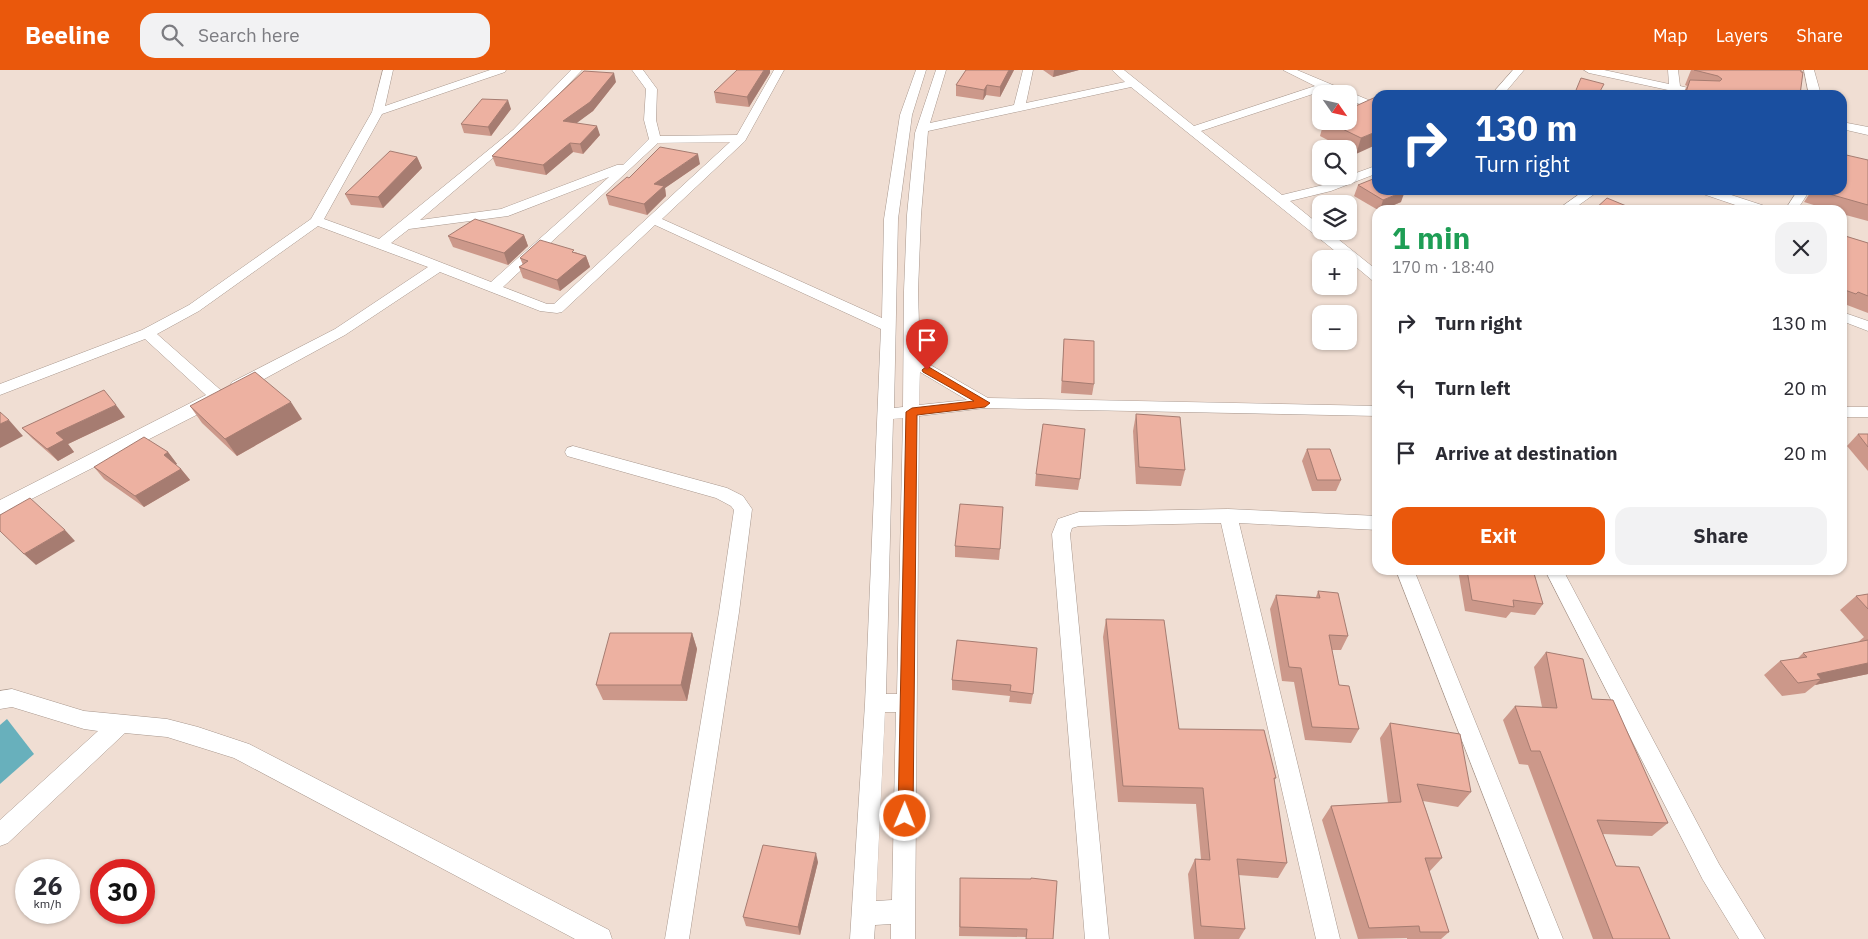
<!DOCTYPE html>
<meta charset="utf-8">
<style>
:root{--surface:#fff;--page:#f2f2f3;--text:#2b2b33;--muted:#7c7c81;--accent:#ea580c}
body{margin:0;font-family:"IBM Plex Sans",sans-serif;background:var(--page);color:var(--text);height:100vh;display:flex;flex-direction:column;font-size:19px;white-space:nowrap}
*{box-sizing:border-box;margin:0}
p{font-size:16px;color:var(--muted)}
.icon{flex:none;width:28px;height:28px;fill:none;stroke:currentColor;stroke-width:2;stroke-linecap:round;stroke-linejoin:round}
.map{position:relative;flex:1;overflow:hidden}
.drawer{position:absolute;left:1372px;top:135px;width:475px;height:370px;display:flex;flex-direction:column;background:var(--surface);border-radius:15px;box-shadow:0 1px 4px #0004}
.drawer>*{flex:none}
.hud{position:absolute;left:1372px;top:20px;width:475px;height:105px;border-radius:15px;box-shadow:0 1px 4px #0004;background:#1a4fa0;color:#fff;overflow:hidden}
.needle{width:32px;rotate:124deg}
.controls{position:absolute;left:1312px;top:15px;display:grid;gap:10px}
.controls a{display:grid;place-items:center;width:45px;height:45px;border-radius:10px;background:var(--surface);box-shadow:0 1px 4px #0004;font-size:25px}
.speed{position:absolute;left:15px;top:789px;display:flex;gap:10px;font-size:25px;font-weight:700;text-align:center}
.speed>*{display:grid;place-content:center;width:65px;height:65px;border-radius:50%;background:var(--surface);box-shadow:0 1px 4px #0004;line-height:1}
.speed small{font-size:12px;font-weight:400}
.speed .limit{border:8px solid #d22;background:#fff;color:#111}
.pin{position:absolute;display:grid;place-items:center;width:42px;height:42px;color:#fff;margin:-51px -21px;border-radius:50% 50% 50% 0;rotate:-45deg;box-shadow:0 0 5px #0007}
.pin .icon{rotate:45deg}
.me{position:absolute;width:55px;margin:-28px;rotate:1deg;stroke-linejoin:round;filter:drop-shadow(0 0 4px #0008)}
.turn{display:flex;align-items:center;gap:18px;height:105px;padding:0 20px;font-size:22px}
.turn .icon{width:65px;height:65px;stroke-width:2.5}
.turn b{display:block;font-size:35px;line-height:42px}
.round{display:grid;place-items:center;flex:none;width:52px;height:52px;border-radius:15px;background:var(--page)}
.overview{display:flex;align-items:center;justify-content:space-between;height:85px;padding:0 20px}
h1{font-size:30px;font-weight:700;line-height:38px;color:#1e9e55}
.cta{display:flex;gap:10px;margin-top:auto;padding:10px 20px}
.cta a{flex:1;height:58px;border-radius:15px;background:var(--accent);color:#fff;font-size:20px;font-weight:700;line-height:58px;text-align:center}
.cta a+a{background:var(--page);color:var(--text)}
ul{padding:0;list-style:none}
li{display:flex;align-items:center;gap:15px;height:65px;padding:0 20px}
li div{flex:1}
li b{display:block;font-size:19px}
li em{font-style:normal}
header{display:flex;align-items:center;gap:30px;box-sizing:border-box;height:70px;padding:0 25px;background:var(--accent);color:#fff}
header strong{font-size:24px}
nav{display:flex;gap:28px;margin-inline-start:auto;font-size:18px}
.search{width:350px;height:45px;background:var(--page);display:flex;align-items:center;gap:12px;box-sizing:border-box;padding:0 18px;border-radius:15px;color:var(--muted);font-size:19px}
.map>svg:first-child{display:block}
.water{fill:#68b0bc}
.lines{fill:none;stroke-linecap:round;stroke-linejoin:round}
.minor-casing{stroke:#a8978d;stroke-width:1}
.minor{fill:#fff;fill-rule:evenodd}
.wall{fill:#cc988a}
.shaded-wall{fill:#a67c71}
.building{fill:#edb1a1;stroke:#a67c71}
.route{fill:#ea580c;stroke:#983908}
</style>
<header>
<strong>Beeline</strong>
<div class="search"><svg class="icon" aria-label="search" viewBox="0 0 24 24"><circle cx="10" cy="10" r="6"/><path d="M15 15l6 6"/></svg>Search here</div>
<nav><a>Map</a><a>Layers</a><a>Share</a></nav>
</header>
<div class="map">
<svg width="1868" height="869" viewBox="0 0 1868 869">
<rect width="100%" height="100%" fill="#f0ded3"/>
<polygon class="water" points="7,649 34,684 0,714 0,655"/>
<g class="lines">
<g class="minor-casing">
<g id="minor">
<path d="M383,0H393L385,36L490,0H506L505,2L382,44L324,149L379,169L513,60L571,0H582L521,64L420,150L501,139L617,95H623L649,69L644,50L646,19L632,0H643L657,19L656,50L660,66L737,65L774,0H784L745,71L662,149L882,248L884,149L900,45L916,0H926L912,45L898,149L894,338L903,337L904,221L907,145L915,63L936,0H946L930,53L1014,35L1023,0H1033L1026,33L1125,12L1112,0H1124L1194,56L1315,16L1283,0H1297L1378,34V41L1349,30V24H1334L1325,20L1201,61L1282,125L1323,115L1378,95V103L1331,121L1290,131L1321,156V161H1328L1378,201V212L1373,211L1349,191V189H1345L1131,17L928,61L921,145L918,221L920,289L988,328L1378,336V346L985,338L919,346L915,869H891V854L875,855L874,869H850L865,634L881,259L655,155L562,242L557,243L540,241L440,202L345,265L244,320L238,321L232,320L230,316L232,312L335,259L428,197L318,156L199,241L157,264L224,323L226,327L224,331L0,445V430L206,325L145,269L0,325V314L142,260L189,235L311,149L372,42ZM730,72L554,234H547L503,217L658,73ZM609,107L491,212L391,173L409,159L508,146ZM920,302L967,330L919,335ZM903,348L897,624H886L893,349ZM885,642H896L892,830L876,831Z"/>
<polygon points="1513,0 1524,0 1503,25 1491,25"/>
<polygon points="1584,0 1604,0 1669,14 1668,0 1678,0 1680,16 1709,23 1711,25 1689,25 1678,23 1677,25 1665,25 1668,20 1589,3"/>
<polygon points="1804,0 1814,0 1821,25 1809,25"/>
<polygon points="1842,52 1868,57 1868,65 1842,59"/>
<polygon points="1585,120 1600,120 1572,140 1557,140"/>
<polygon points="1698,120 1716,120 1768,137 1769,140 1750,140 1700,123"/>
<polygon points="1798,120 1810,120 1797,140 1785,140"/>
<polygon points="1842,242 1868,251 1868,261 1842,251"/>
<rect x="1842" y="337" width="26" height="10"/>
<polygon points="573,376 727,418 743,426 752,439 739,542 689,869 665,869 719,542 734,440 731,436 716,428 567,386 565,382 567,378"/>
<polygon points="1228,439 1378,446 1378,460 1239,453 1340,869 1316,869 1221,453 1079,456 1072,458 1070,464 1109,869 1085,869 1052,464 1058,449 1079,442"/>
<polygon points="1396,500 1414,500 1563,869 1539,869"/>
<polygon points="1545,500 1563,500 1719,794 1765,869 1739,869 1703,810"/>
<polygon points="12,619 84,641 167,649 198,657 249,674 609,860 612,869 575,869 234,688 167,667 125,663 8,773 0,776 0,750 98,661 84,659 12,637 0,639 0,621"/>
</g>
</g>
<use href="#minor" class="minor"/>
</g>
<g class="wall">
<polygon points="966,0 1014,0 1000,27 986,25 983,30 956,26 956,15"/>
<polygon points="1043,0 1079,0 1053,7"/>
<polygon points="1691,0 1801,0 1800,25 1682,25 1687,16 1685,15"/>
<polygon points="770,3 749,37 716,33 714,22"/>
<polygon points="616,12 593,41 576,53 600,65 583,84 573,82 546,105 496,96 492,86"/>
<polygon points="1378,26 1356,84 1349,81 1349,79 1345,79 1320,66 1324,51 1349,51"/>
<polygon points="511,39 491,66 464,63 461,54"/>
<polygon points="417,87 422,98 383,138 351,135 345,124"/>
<polygon points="1868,90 1868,151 1842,144 1842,140 1830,140 1804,132 1812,120 1842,120"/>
<polygon points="700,94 665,118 666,126 647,145 609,135 606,125 629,108"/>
<polygon points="1358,115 1401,132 1382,140 1378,140 1354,126"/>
<polygon points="524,165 528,176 508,195 453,177 448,166"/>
<polygon points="1842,165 1868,173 1868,243 1847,235 1845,237 1842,236"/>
<polygon points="575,182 586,186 590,197 560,221 523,208 519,197 523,195 520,188"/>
<polygon points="1064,269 1094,314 1092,325 1061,323"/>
<polygon points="190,336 302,349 237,386 202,353"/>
<polygon points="1136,344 1185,400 1181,416 1136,414 1133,361"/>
<polygon points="125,347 68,374 74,382 58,391 33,369 22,358"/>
<polygon points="1858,364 1868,364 1868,401 1847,376"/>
<polygon points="1307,379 1341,410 1336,421 1312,421 1302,391"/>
<polygon points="168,382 177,394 175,395 181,399 190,410 144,437 104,409 94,397"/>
<polygon points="1036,404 1080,409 1078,420 1035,416"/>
<polygon points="955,476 1000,479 999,490 955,487"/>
<polygon points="1458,500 1533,500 1543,534 1535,545 1511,542 1506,548 1465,541"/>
<polygon points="1318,521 1348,566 1341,580 1332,580 1339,615 1359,659 1351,673 1305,670 1294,612 1282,611 1270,539 1276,525 1316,527"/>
<polygon points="1868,524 1868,604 1815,615 1805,623 1782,626 1764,605 1780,591 1797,589 1803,583 1858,572 1864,567 1840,540 1856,526"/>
<polygon points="1106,549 1179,659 1276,708 1274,710 1287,793 1278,808 1238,805 1245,859 1239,869 1194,869 1188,804 1195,789 1201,789 1196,734 1118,732 1103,567"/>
<polygon points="692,563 697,579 687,631 603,630 596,615"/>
<polygon points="957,570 1033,624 1031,634 1009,632 1010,626 952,620 952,610"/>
<polygon points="1546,582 1592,629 1668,753 1652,766 1603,764 1616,796 1670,869 1593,869 1528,695 1519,694 1503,650 1515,636 1542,637 1534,597"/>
<polygon points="1390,653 1471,722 1458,737 1423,731 1442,788 1429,802 1449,862 1441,869 1407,869 1407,868 1358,869 1322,750 1331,736 1388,733 1380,668"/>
<polygon points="818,792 800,865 746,856 743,847"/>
<polygon points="960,817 1053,869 1026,869 1026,867 959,866"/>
</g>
<g class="shaded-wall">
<polygon points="764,0 770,0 770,3 749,37 747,27"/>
<polygon points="1009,0 1014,0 1000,27 1000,17"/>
<polygon points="1054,0 1079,0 1053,7"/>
<polygon points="614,3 616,12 593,41 566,61 563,51"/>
<polygon points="987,15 986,25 983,30 984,20"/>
<polygon points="508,30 511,39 491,66 488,57"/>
<polygon points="597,56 600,65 583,84 580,74"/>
<polygon points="1378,61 1378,74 1356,84 1361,68"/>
<polygon points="570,73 573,82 546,105 543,95"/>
<polygon points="698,84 700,94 665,118 666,126 647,145 644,134 654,114"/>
<polygon points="417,87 422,98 383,138 378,127"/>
<polygon points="1405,121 1401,132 1382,140 1380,140 1383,130"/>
<polygon points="524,165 528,176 508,195 504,183"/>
<polygon points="586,186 590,197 560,221 557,210"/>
<polygon points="291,332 302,349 237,386 225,369"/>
<polygon points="116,335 125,347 68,374 74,382 58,391 47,379 56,363"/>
<polygon points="9,350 23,366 0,378 0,354"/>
<polygon points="168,382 177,394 173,396 164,385"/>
<polygon points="181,399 190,410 144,437 135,426"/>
<polygon points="65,460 75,471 36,495 24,484"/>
<polygon points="692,563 697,579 687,631 681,615"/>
<polygon points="1868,593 1868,604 1815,615 1821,609 1817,604"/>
<polygon points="816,783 818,792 800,865 798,857"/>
</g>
<g class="building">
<polygon points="737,0 764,0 747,27 714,22"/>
<polygon points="966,0 1009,0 1000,17 987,15 984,20 956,15"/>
<polygon points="1694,0 1801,0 1801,2 1803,2 1800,25 1685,25 1690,10 1720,11 1722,9 1718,6"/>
<polygon points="584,1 614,3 590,32 563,51 597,56 580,74 570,73 543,95 492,86"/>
<polygon points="1581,8 1604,14 1598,25 1574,25"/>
<polygon points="1378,26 1378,61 1361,68 1326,51 1349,51 1349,39"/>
<polygon points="482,29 508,30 488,57 461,54"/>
<polygon points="660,77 698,84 654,114 664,116 644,134 606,125 627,107 629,108"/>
<polygon points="390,81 417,87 378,127 345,124"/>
<polygon points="1842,84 1868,90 1868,135 1815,120 1842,120"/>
<polygon points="1378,107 1378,120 1403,120 1405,121 1383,130 1358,115"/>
<polygon points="1607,128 1636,140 1594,140"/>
<polygon points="1698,136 1707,140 1694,140"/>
<polygon points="475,149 524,165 504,183 448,166"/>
<polygon points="1842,165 1868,173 1868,226 1858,222 1856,224 1842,219"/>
<polygon points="540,170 574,180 572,182 586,186 557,210 519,197 528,191 520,188"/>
<polygon points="1064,269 1094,271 1094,314 1062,311"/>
<polygon points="255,302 291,332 225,369 190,336"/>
<polygon points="104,320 116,335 56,363 64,370 47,379 22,358"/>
<polygon points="0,342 9,350 0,354"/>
<polygon points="1136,344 1180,347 1185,400 1139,397"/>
<polygon points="1043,354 1085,359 1080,409 1036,404"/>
<polygon points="1858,364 1868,364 1868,377"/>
<polygon points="144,367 168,382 164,385 181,399 135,426 94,397"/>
<polygon points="1307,379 1330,379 1341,410 1317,410"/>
<polygon points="30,428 65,460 24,484 0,461 0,445"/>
<polygon points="960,434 1003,437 1000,479 955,476"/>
<polygon points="1467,500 1533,500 1543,534 1513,530 1514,537 1472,530"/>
<polygon points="1318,521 1338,523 1348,566 1329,565 1339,615 1349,616 1359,659 1312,657 1301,598 1289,597 1276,525 1320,528"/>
<polygon points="1868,524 1868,539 1856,526"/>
<polygon points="1106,549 1164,550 1179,659 1264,660 1276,708 1274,708 1287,793 1237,789 1245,859 1201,856 1195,789 1210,790 1203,718 1123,716"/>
<polygon points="610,563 692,563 681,615 596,615"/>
<polygon points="957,570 1037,578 1033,624 1010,621 1011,615 952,610"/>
<polygon points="1868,570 1868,593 1817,604 1821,609 1798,613 1780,591 1807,587 1803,583"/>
<polygon points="1546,582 1583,589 1592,629 1613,630 1668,753 1597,750 1616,796 1639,797 1670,869 1613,869 1540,681 1531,681 1515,636 1557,638"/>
<polygon points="1390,653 1460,664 1471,722 1417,714 1442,788 1425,788 1449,862 1420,862 1419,856 1369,858 1331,736 1401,732"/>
<polygon points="763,775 816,783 798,857 743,847"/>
<polygon points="960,808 1031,809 1031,808 1057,811 1053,869 1026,869 1027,859 960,857"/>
</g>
<polygon class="route" points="927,296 990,333 985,337 917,345 913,746 910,751 905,753 900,751 898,746 906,342 912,338 974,331 923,302 922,300"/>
</svg>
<div class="controls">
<a><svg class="needle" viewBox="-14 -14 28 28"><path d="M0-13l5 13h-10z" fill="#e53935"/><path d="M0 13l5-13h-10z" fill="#7c7c81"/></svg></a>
<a><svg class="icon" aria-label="search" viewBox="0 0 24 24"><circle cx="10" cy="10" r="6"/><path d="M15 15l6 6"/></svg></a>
<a><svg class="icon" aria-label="layers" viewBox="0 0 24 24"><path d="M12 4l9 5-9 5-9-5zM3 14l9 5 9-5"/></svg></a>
<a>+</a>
<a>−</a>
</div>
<div class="speed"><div>26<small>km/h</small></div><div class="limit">30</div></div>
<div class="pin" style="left:927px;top:300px;background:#d93025"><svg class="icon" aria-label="arrive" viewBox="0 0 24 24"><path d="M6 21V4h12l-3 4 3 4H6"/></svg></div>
<svg class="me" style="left:905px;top:746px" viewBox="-20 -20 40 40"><circle r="17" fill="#ea580c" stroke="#fff" stroke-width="3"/><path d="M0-11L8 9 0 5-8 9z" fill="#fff"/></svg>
<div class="hud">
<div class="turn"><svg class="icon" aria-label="right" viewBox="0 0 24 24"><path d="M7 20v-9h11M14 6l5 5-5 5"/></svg><div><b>130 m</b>Turn right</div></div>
</div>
<section class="drawer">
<div class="overview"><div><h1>1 min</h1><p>170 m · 18:40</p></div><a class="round"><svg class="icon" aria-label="close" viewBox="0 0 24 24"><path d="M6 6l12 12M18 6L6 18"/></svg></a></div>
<ul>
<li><svg class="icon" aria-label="right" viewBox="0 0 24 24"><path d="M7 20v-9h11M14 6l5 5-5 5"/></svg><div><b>Turn right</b></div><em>130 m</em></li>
<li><svg class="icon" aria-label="left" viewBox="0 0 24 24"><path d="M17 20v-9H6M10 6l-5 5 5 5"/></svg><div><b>Turn left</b></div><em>20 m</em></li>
<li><svg class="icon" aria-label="arrive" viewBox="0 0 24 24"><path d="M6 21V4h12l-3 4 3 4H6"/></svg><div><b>Arrive at destination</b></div><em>20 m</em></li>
</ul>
<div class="cta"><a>Exit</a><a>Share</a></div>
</section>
</div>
